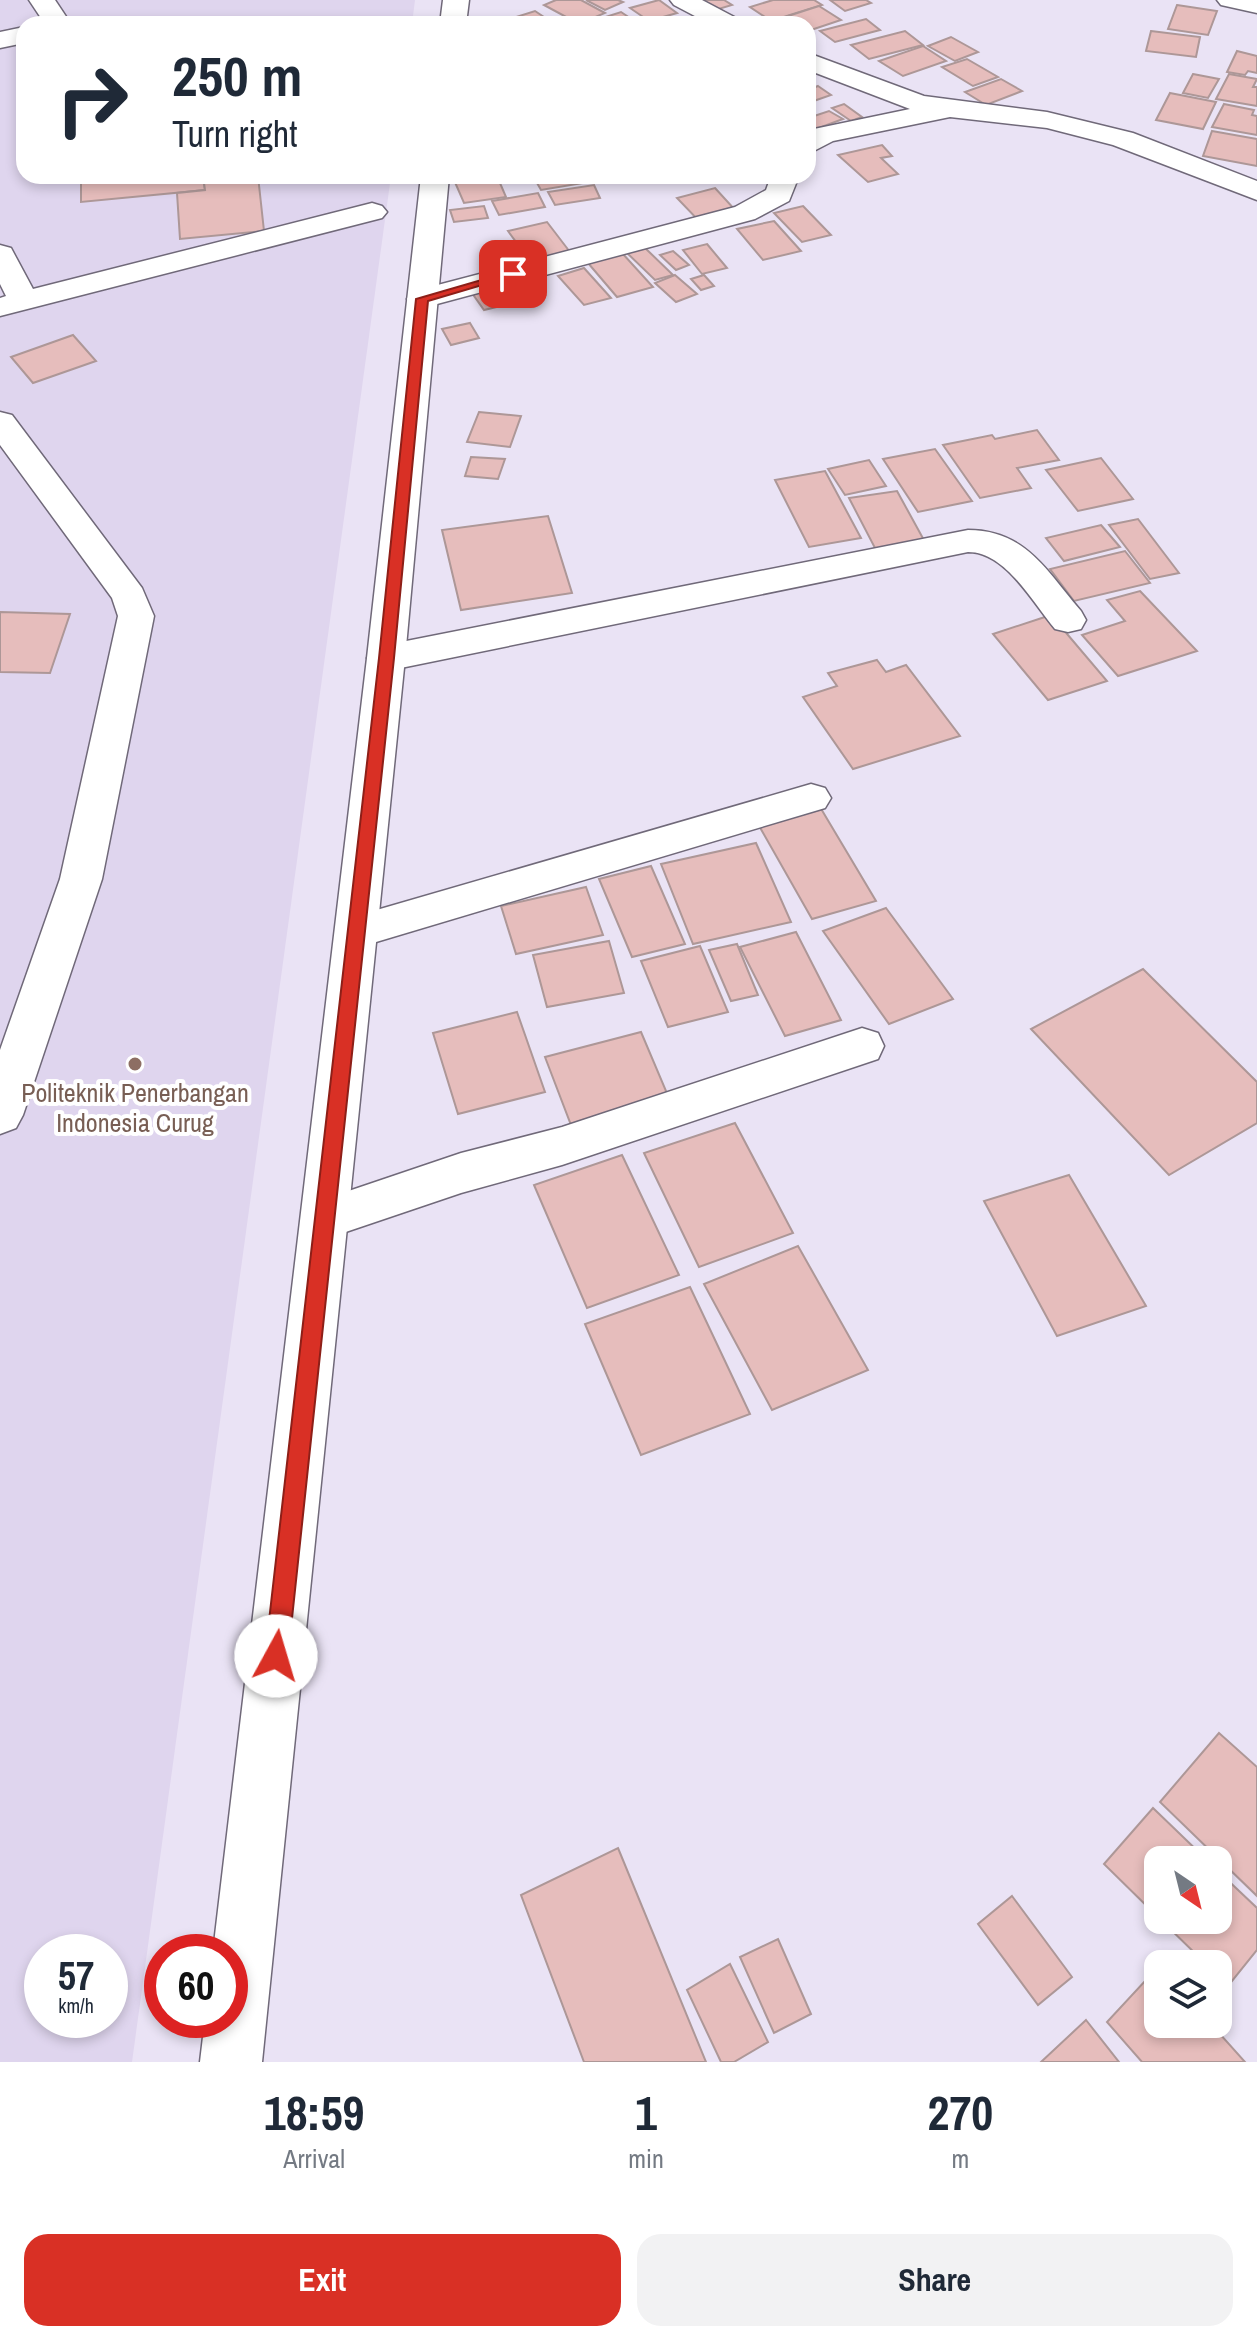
<!DOCTYPE html>
<style>
:root{--surface:#fff;--page:#f2f2f3;--text:#1f2937;--muted:#747a83;--accent:#d93025}
body{margin:0;font-family:"Archivo Narrow",sans-serif;background:var(--page);color:var(--text);height:100vh;display:flex;flex-direction:column;font-size:30px;white-space:nowrap}
*{box-sizing:border-box;margin:0}
p{font-size:26px;color:var(--muted)}
.icon{flex:none;width:44px;height:44px;fill:none;stroke:currentColor;stroke-width:2;stroke-linecap:round;stroke-linejoin:round}
.map{position:relative;height:2062px;overflow:hidden}
.panel{display:flex;flex-direction:column;background:var(--surface);flex:1}
.panel>*{flex:none}
.top-card{position:absolute;left:16px;top:16px;width:800px;height:168px;border-radius:24px;box-shadow:0 4px 12px #0003;background:#fff;color:var(--text);overflow:hidden}
.needle{width:52px;rotate:145deg}
.fabs{position:absolute;left:1144px;top:1846px;display:grid;gap:16px}
.fabs a{display:grid;place-items:center;width:88px;height:88px;border-radius:16px;background:var(--surface);box-shadow:0 4px 12px #0003;font-size:40px}
.speed{position:absolute;left:24px;top:1934px;display:flex;gap:16px;font-size:40px;font-weight:700;text-align:center}
.speed>*{display:grid;place-content:center;width:104px;height:104px;border-radius:50%;background:var(--surface);box-shadow:0 4px 12px #0003;line-height:1}
.speed small{font-size:20px;font-weight:400}
.speed .limit{border:12px solid #d22;background:#fff;color:#111}
.pin{position:absolute;display:grid;place-items:center;width:68px;height:68px;color:#fff;margin:-34px;border-radius:16px;box-shadow:0 4px 12px #0006}
.me{position:absolute;width:88px;margin:-44px;rotate:6deg;stroke-linejoin:round;filter:drop-shadow(0 0 6px #0008)}
.turn{display:flex;align-items:center;gap:28px;height:168px;padding:0 24px;font-size:36px}
.turn .icon{width:104px;height:104px;stroke-width:2.5}
.turn b{display:block;font-size:56px;line-height:68px}
.eta{display:flex;justify-content:space-evenly;align-items:center;height:136px;text-align:center}
.eta b{font-size:48px;font-weight:800;line-height:56px}
.button{display:flex;gap:16px;margin-top:auto;padding:16px 24px}
.button a{flex:1;height:92px;border-radius:24px;background:var(--accent);color:#fff;font-size:32px;font-weight:800;line-height:92px;text-align:center}
.button a+a{background:var(--page);color:var(--text)}
.map>svg:first-child{display:block}
.built{fill:#dfd5ee;fill-rule:evenodd}
.building{fill:#e6bdbc;stroke:#ad9797;stroke-width:2}
.lines{fill:none;stroke-linecap:round;stroke-linejoin:round}
.minor-casing{stroke:#706979;stroke-width:3}
.major-casing{stroke:#706979;stroke-width:3}
.minor{fill:#fff;fill-rule:evenodd}
.major{fill:#fff;fill-rule:evenodd}
.route{fill:#d93025;stroke:#8d1f18;stroke-width:2}
.education-dot{fill:#8d6e63;stroke:#fff;stroke-width:3}
.labels{text-anchor:middle;dominant-baseline:central;stroke-width:8;stroke-linejoin:round;paint-order:stroke}
.education-label{font-size:26px;fill:#785e54;stroke:#fff}
</style>
<div class="map">
<svg width="1257" height="2062" viewBox="0 0 1257 2062">
<rect width="100%" height="100%" fill="#eae3f5"/>
<path class="built" d="M0,0H415L412,24H24V176H391L132,2062H0ZM42,1952H110V2020H42Z"/>
<g class="building">
<polygon points="556,0 581,0 605,13 579,24 544,5"/>
<polygon points="586,0 618,0 623,2 605,10"/>
<polygon points="659,0 677,13 649,21 630,8"/>
<polygon points="696,0 724,0 732,5 712,11"/>
<polygon points="773,0 814,0 822,5 771,21 750,7"/>
<polygon points="830,0 866,0 871,3 845,11"/>
<polygon points="1177,5 1217,11 1208,35 1168,29"/>
<polygon points="819,6 841,20 811,30 808,24 802,24 788,16"/>
<polygon points="535,11 547,19 527,24 516,17"/>
<polygon points="621,12 639,24 590,22"/>
<polygon points="866,19 880,30 835,42 820,31"/>
<polygon points="905,31 923,45 869,59 851,45"/>
<polygon points="1151,31 1200,37 1196,57 1146,51"/>
<polygon points="951,37 978,52 955,61 928,46"/>
<polygon points="923,46 946,61 903,76 879,61"/>
<polygon points="1237,51 1257,56 1257,73 1248,71 1245,75 1227,72"/>
<polygon points="967,59 998,77 973,86 942,67"/>
<polygon points="1193,74 1219,79 1208,98 1183,93"/>
<polygon points="1229,74 1257,79 1253,87 1257,87 1257,106 1216,99"/>
<polygon points="1001,79 1022,91 986,105 965,92"/>
<polygon points="818,86 831,95 808,103 808,90"/>
<polygon points="1170,93 1216,102 1203,129 1156,120"/>
<polygon points="844,104 862,117 851,121 832,108"/>
<polygon points="1224,104 1254,110 1252,115 1257,116 1257,135 1212,127"/>
<polygon points="829,111 843,119 808,132 808,118"/>
<polygon points="1212,131 1257,139 1257,166 1203,156"/>
<polygon points="882,145 892,156 881,158 898,174 868,182 838,155"/>
<polygon points="81,176 203,176 205,190 81,202"/>
<polygon points="203,176 258,176 264,231 180,239 177,193 205,190"/>
<polygon points="484,176 497,176 506,197 464,203 454,180"/>
<polygon points="533,176 586,176 589,182 541,190"/>
<polygon points="594,185 600,198 555,205 548,192"/>
<polygon points="715,188 736,211 699,221 677,198"/>
<polygon points="538,193 545,207 499,215 492,201"/>
<polygon points="484,206 488,218 454,222 450,210"/>
<polygon points="803,206 831,235 802,242 774,213"/>
<polygon points="774,221 801,251 763,260 737,229"/>
<polygon points="547,222 570,252 530,261 508,231"/>
<polygon points="707,244 727,268 702,274 683,250"/>
<polygon points="642,245 673,275 655,280 624,250"/>
<polygon points="673,251 689,265 676,270 660,255"/>
<polygon points="623,254 653,287 617,297 588,263"/>
<polygon points="584,268 611,298 584,305 558,276"/>
<polygon points="675,275 697,294 676,302 655,283"/>
<polygon points="704,275 714,286 701,290 691,279"/>
<polygon points="533,278 545,295 484,310 472,293"/>
<polygon points="470,323 479,338 451,345 442,329"/>
<polygon points="73,335 96,361 33,383 11,357"/>
<polygon points="479,412 521,416 510,447 467,442"/>
<polygon points="1037,430 1059,460 1017,468 1031,488 980,498 943,445 992,435 995,439"/>
<polygon points="935,449 972,501 918,512 883,459"/>
<polygon points="471,457 505,459 498,479 465,476"/>
<polygon points="1101,458 1133,499 1078,511 1046,470"/>
<polygon points="869,460 886,486 845,495 828,469"/>
<polygon points="825,471 861,538 809,547 775,480"/>
<polygon points="897,491 925,542 876,550 849,498"/>
<polygon points="548,516 572,593 461,610 442,530"/>
<polygon points="1138,519 1179,573 1150,579 1109,525"/>
<polygon points="1101,525 1120,547 1064,561 1046,538"/>
<polygon points="1125,551 1150,583 1074,601 1050,569"/>
<polygon points="1140,591 1197,651 1118,676 1082,635 1125,621 1107,600"/>
<polygon points="0,612 70,614 50,673 0,672"/>
<polygon points="1051,615 1107,681 1048,700 993,634"/>
<polygon points="877,660 886,672 906,665 960,736 853,769 803,697 837,686 828,673"/>
<polygon points="820,807 876,901 812,919 758,824"/>
<polygon points="756,843 791,922 693,944 661,864"/>
<polygon points="651,866 685,944 632,957 599,879"/>
<polygon points="586,887 603,935 516,954 501,906"/>
<polygon points="886,908 953,999 889,1024 823,931"/>
<polygon points="796,932 841,1020 785,1036 740,947"/>
<polygon points="609,941 624,993 547,1007 533,955"/>
<polygon points="737,944 758,995 731,1001 709,950"/>
<polygon points="700,946 728,1012 668,1027 641,961"/>
<polygon points="1143,969 1257,1082 1257,1123 1169,1175 1031,1029"/>
<polygon points="517,1012 545,1092 458,1114 433,1033"/>
<polygon points="641,1032 669,1098 571,1125 545,1057"/>
<polygon points="735,1123 793,1233 699,1267 644,1153"/>
<polygon points="622,1155 679,1275 587,1308 534,1185"/>
<polygon points="1069,1175 1146,1306 1057,1336 984,1201"/>
<polygon points="798,1246 868,1370 772,1410 704,1284"/>
<polygon points="690,1287 750,1414 641,1455 585,1324"/>
<polygon points="1219,1733 1257,1767 1257,1896 1160,1802"/>
<polygon points="1153,1808 1207,1860 1158,1860 1158,1917 1104,1864"/>
<polygon points="618,1848 706,2062 584,2062 521,1895"/>
<polygon points="1218,1871 1257,1908 1257,1950 1228,1986 1218,1976 1218,1964 1206,1964 1161,1920 1218,1920"/>
<polygon points="1012,1896 1072,1977 1038,2005 978,1924"/>
<polygon points="778,1939 811,2014 774,2033 740,1957"/>
<polygon points="730,1964 768,2042 734,2062 721,2062 687,1990"/>
<polygon points="1158,1967 1158,2024 1211,2024 1245,2062 1142,2062 1107,2022"/>
<polygon points="1086,2020 1119,2062 1041,2062"/>
</g>
<g class="lines">
<g class="minor-casing">
<g id="minor">
<polygon points="29,0 55,0 71,24 45,24"/>
<polygon points="670,0 702,0 738,19 742,24 710,24 674,5"/>
<polygon points="1217,0 1257,0 1257,13 1221,5"/>
<polygon points="24,27 24,43 0,48 0,32"/>
<polygon points="808,53 924,96 1047,112 1133,133 1257,181 1257,200 1113,145 1047,128 950,117 833,141 808,154 808,133 814,129 910,109 808,70"/>
<polygon points="771,176 799,176 789,201 755,219 422,308 411,306 407,299 411,292 735,207 766,190"/>
<polygon points="372,203 382,206 387,212 382,218 0,316 0,298 6,296 0,284 0,245 11,248 33,289"/>
<polygon points="0,412 12,415 142,588 154,616 102,879 23,1115 16,1128 0,1134 0,1050 60,879 118,616 112,598 0,445"/>
<path d="M968,530C1026,530 1047,572 1081,611L1086,620L1081,629L1068,632L1055,629C1032,602 1006,552 968,552L386,671L373,667L367,658L373,649L386,645Z"/>
<polygon points="811,784 825,788 831,798 825,808 356,948 341,943 335,932 341,921 356,916"/>
<polygon points="862,1028 878,1033 884,1046 878,1059 562,1165 461,1193 325,1239 308,1233 301,1219 308,1205 325,1199 461,1153 562,1127"/>
</g>
</g>
<g class="major-casing">
<g id="major">
<polygon points="443,0 469,0 466,24 440,24"/>
<polygon points="421,176 449,176 405,658 262,2062 200,2062 205,2020 230,2020 230,1952 213,1952 367,658"/>
</g>
</g>
<use href="#minor" class="minor"/>
<use href="#major" class="major"/>
</g>
<polygon class="route" points="509,272 519,274 428,301 394,658 288,1656 284,1664 276,1668 268,1664 265,1656 379,658 416,299"/>
<circle class="education-dot" cx="135" cy="1064" r="8"/>
<g class="labels">
<g class="education-label">
<text x="135" y="1092">Politeknik Penerbangan<tspan x="135" dy="30">Indonesia Curug</tspan></text>
</g>
</g>
</svg>
<div class="fabs">
<a><svg class="needle" viewBox="-14 -14 28 28"><path d="M0-13l5 13h-10z" fill="#e53935"/><path d="M0 13l5-13h-10z" fill="#747a83"/></svg></a>
<a><svg class="icon" aria-label="layers" viewBox="0 0 24 24"><path d="M12 4l9 5-9 5-9-5zM3 14l9 5 9-5"/></svg></a>
</div>
<div class="speed"><div>57<small>km/h</small></div><div class="limit">60</div></div>
<div class="pin" style="left:513px;top:274px;background:#d93025"><svg class="icon" aria-label="arrive" viewBox="0 0 24 24"><path d="M6 21V4h12l-3 4 3 4H6"/></svg></div>
<svg class="me" style="left:276px;top:1656px" viewBox="-20 -20 40 40"><circle r="19" fill="#fff"/><path d="M0-13L10 11 0 6-10 11z" fill="#d93025"/></svg>
<div class="top-card">
<div class="turn"><svg class="icon" aria-label="right" viewBox="0 0 24 24"><path d="M7 20v-9h11M14 6l5 5-5 5"/></svg><div><b>250 m</b>Turn right</div></div>
</div>
</div>
<section class="panel">
<div class="eta">
<div><b>18:59</b><p>Arrival</p></div>
<div><b>1</b><p>min</p></div>
<div><b>270</b><p>m</p></div>
</div>
<div class="button"><a>Exit</a><a>Share</a></div>
</section>
